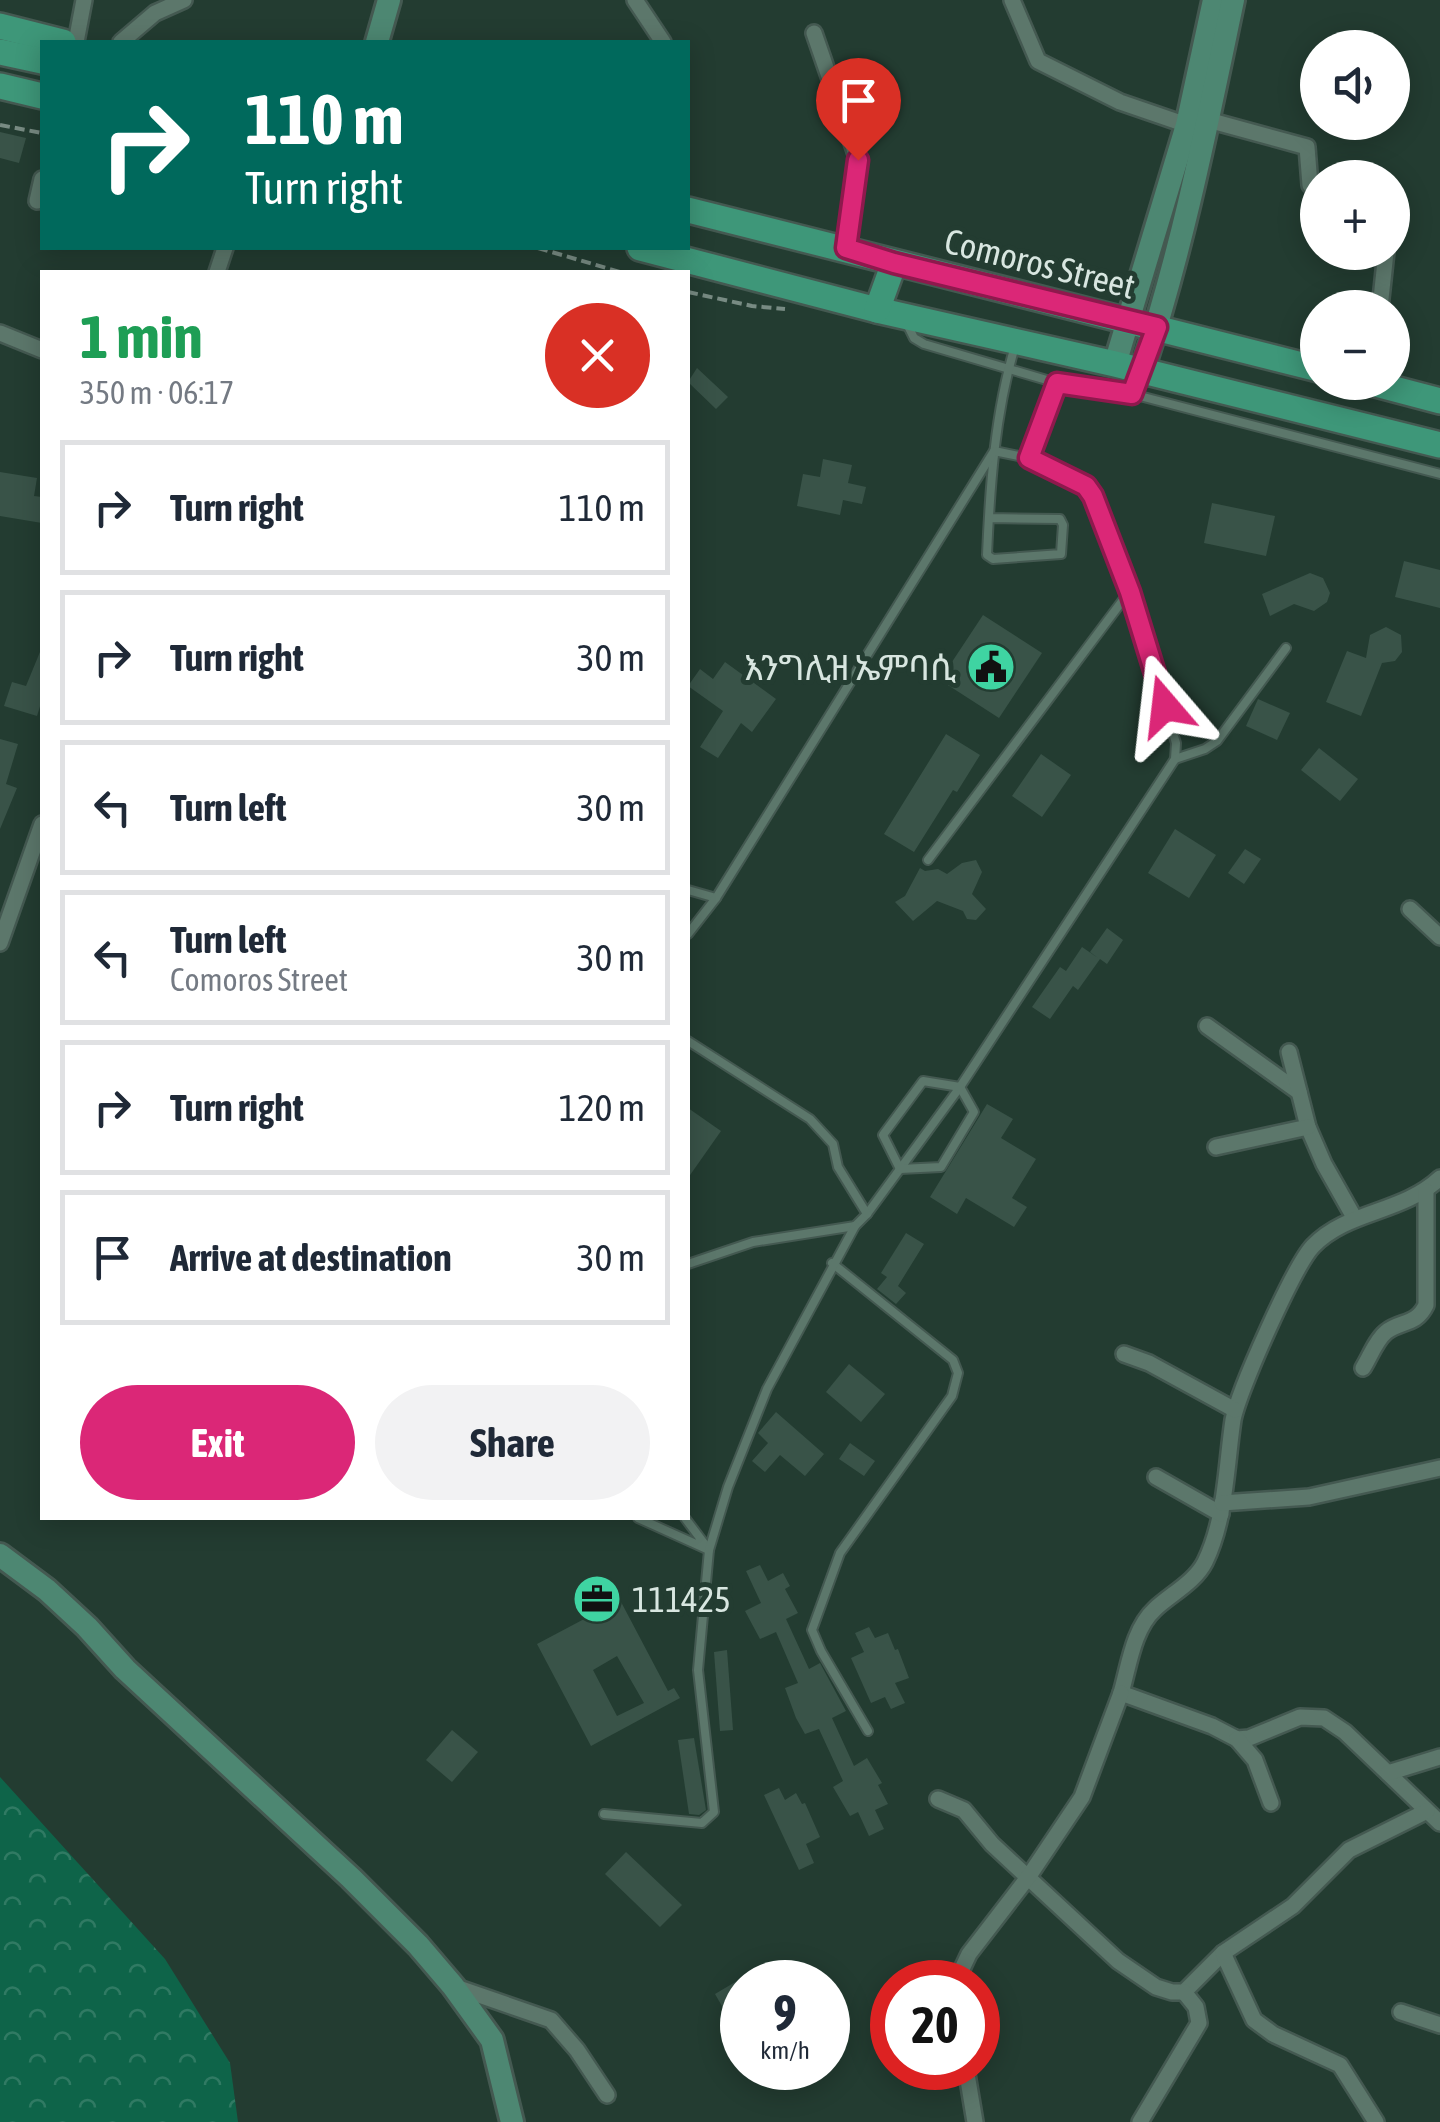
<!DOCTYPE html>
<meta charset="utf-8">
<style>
:root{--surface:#fff;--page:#f2f2f3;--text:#1f2937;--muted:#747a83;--line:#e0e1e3;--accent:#db2777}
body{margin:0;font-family:"Asap Condensed","Noto Sans Ethiopic",sans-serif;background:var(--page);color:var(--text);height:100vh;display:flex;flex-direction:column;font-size:38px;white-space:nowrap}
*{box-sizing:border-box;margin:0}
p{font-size:32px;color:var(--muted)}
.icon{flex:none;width:55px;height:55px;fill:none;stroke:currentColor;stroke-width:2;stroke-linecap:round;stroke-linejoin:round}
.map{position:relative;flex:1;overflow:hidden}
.details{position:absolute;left:40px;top:270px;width:650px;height:1250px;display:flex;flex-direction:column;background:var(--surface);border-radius:0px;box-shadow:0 5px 25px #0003}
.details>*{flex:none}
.hud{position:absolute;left:40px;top:40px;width:650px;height:210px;border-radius:0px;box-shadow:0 5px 25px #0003;background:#00695c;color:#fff;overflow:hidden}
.controls{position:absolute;left:1300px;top:30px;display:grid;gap:20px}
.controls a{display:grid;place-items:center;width:110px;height:110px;border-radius:50%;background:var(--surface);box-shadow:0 5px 25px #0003;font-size:50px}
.speed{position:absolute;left:720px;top:1960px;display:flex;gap:20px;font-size:50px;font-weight:700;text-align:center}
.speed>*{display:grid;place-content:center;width:130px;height:130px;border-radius:50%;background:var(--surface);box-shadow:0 5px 25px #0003;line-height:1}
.speed small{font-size:25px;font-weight:400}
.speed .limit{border:15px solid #d22;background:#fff;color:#111}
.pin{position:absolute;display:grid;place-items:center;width:85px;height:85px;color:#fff;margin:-102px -42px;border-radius:50% 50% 50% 0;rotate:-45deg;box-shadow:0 0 10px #0007}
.pin .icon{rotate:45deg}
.me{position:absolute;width:110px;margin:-55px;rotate:343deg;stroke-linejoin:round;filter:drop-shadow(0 0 8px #0008)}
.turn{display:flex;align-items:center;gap:35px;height:210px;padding:0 40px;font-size:45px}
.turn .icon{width:130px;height:130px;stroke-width:2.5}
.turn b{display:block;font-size:70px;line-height:85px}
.round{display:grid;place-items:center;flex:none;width:105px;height:105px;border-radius:52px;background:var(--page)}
.summary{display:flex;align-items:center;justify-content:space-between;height:170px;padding:0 40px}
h1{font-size:60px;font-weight:700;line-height:75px;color:#1e9e55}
.cta{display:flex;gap:20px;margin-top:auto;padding:20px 40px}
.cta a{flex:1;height:115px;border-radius:60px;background:var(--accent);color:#fff;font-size:40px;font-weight:700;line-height:115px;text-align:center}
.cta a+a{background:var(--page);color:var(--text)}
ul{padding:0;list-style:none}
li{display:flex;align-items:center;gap:30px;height:135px;margin:0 20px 15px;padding:0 20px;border:5px solid var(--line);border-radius:0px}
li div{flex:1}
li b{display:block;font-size:38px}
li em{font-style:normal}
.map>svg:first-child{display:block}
.forest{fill:url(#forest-crowns)}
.building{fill:#395348;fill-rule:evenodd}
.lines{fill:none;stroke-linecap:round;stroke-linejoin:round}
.lane-casing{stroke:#445951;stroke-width:12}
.street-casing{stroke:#445951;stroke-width:20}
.secondary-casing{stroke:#445951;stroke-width:28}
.primary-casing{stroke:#445951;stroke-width:30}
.path{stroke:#788b83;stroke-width:4;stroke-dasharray:10 5;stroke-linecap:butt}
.lane{stroke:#5c776b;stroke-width:8}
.street{stroke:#5c776b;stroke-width:15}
.secondary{stroke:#4d8772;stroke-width:22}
.primary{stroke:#3e9779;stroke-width:25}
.route-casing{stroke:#8e194d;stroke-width:25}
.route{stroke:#db2777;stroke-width:18}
.labels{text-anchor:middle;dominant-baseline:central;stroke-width:10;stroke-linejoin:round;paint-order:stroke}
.street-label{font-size:35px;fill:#d8e6e0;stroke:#233c31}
.poi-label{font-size:35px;fill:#d8e6e0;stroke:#233c31;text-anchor:end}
</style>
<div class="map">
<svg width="1440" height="2122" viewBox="0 0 1440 2122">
<defs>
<pattern id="forest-crowns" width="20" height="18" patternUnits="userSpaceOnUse" patternTransform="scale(2.5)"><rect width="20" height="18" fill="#0e6449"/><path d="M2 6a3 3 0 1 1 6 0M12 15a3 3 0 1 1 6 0" fill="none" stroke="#307a63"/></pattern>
</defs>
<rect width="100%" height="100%" fill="#233c31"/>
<polygon class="forest" points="0,1777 165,1959 230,2063 238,2122 0,2122"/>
<g class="building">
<polygon points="0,132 26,138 19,163 0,158"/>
<polygon points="697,368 728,397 716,409 688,382"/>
<polygon points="823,459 852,465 848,483 866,487 862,504 843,500 840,515 797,506 803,474 820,477"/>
<polygon points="0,472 37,478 34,496 42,497 42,523 0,516"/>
<polygon points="1212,503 1275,516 1266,556 1204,543"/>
<polygon points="1404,561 1440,570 1440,608 1395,597"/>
<polygon points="1310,573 1323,578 1330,593 1327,602 1314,611 1294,604 1270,616 1262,594"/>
<polygon points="983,615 1042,653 999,718 940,680"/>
<polygon points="1386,627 1401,635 1402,652 1395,661 1382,663 1361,716 1326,702 1347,651 1366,658 1370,635"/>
<polygon points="42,647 42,700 37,716 4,706 12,682 26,686"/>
<polygon points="725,662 776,699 752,732 741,723 718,758 700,747 723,711 688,686 700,669 713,679"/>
<polygon points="1258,699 1290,713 1277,740 1246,726"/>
<polygon points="946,734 980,755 957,792 953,790 914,852 884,834"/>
<polygon points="0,739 18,744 6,784 17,788 0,829"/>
<polygon points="1319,748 1358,779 1340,801 1301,770"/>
<polygon points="1041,754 1071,775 1042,817 1012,796"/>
<polygon points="1175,829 1216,855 1189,898 1148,873"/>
<polygon points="1245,849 1261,859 1244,884 1228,873"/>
<polygon points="976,860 982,872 972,894 986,909 976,920 967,919 963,911 937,901 913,921 895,902 905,896 920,868 925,871 938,869 947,874 962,863"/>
<polygon points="1107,928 1123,940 1107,964 1100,959 1078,990 1073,986 1050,1019 1032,1007 1060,967 1066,971 1082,947 1098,958 1090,952"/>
<polygon points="987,1104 1013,1119 1001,1138 1036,1159 1012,1198 1027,1207 1014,1227 966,1198 957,1214 930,1197"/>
<polygon points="688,1108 721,1131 688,1178"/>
<polygon points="906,1233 924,1244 898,1286 906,1293 896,1304 877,1289 887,1277 881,1273"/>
<polygon points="849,1364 885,1394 861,1422 826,1392"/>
<polygon points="776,1412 824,1454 805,1476 780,1455 765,1472 752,1461 768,1443 758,1433"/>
<polygon points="850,1443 875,1461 864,1476 839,1459"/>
<polygon points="760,1565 768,1581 783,1573 790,1586 785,1589 798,1613 786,1619 809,1669 820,1663 846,1711 832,1718 854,1766 867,1758 882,1783 878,1785 888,1804 875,1810 884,1829 869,1836 858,1812 850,1816 833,1787 843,1781 819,1729 805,1734 796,1718 785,1688 798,1683 776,1632 760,1639 745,1611 761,1603 746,1571"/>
<path d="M620,1600L668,1691L674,1688L680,1698L591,1746L537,1644ZM617,1656L644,1703L617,1716L593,1670Z"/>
<polygon points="869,1627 875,1638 888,1633 895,1650 898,1649 909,1678 895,1683 905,1703 891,1709 885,1697 871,1703 851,1658 864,1652 855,1633"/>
<polygon points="727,1650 733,1730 720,1731 714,1652"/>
<polygon points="452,1730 478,1752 452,1782 426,1760"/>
<polygon points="694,1738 706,1810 699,1815 689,1814 678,1740"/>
<polygon points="779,1788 785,1800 796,1793 802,1804 805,1803 820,1837 806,1844 814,1863 799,1870 764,1795"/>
<polygon points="626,1852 682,1905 660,1927 605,1874"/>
<polygon points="742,1978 742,2041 715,1994"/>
</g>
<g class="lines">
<g class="lane-casing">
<g id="lane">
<polyline points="907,324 914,338 924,344 1057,383"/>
<polyline points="1132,394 1440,474"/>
<polyline points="1029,458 1057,383 1132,394 1140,376"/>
<path d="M989,518L1060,519L1063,525L1061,554L993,559L987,555C990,485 995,413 1015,346"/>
<polyline points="1175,759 1205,749 1217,741 1286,648"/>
<polyline points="928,860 1129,592"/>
<polyline points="688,890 716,898"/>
<polyline points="688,934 716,898 994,451 1029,458 1087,487 1129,592 1176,743 1175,759 960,1087 867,1214 855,1226 753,1242 688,1264"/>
<polyline points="688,1041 810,1119 833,1144 838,1167 867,1214"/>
<polygon points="923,1081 960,1087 974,1112 941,1167 900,1169 883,1135"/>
<polyline points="832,1263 953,1360 958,1373 952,1396 840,1553 812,1630 821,1651 868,1731"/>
<polyline points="638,1518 709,1550 685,1518"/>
<polyline points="604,1814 702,1823 714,1812 698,1670 709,1550 728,1487 767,1389 855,1226"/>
</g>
</g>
<g class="street-casing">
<g id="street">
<polyline points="635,0 663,42"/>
<polyline points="1012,0 1038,61 1120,102 1187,125"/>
<polyline points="814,33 858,160 845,248"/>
<polyline points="76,42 84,0"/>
<polyline points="121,42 155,13 184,0"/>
<polyline points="1208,120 1307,147 1310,185 1318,190"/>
<polyline points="37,201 42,179"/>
<polyline points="217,272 225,248"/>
<polyline points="1380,308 1386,252"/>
<polyline points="0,333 42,350"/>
<polyline points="1410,909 1440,937"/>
<polyline points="0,943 42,824"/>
<polyline points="1207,1026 1299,1092"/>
<polyline points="1289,1052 1308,1127 1324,1164 1355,1219"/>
<polyline points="1216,1147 1308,1127"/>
<path d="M1440,1178C1401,1214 1348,1210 1313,1246C1294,1266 1238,1392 1233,1420C1226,1467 1226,1519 1205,1562C1195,1582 1171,1594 1155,1609C1133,1629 1129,1666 1121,1693L1212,1726L1237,1739L1249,1738L1300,1717L1324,1718L1345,1732L1440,1823"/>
<polyline points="1124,1354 1149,1363 1235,1410"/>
<path d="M1363,1368C1370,1357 1376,1340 1386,1332C1401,1320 1416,1326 1426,1305V1191"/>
<polyline points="1156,1477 1221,1514"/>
<polyline points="1222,1503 1309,1497 1440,1468"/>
<polyline points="1237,1739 1255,1760 1271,1803"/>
<polyline points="1388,1773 1440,1757"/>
<polyline points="938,1799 964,1810 992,1844 1118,1961 1156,1987 1172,1992 1184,1992 1223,1953 1293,1906 1349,1850 1427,1811"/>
<polyline points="1223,1953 1254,2020 1273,2034 1340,2065 1376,2122"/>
<polyline points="960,1982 961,1971 969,1954 1029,1876 1082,1797 1121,1693"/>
<polyline points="453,1986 551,2020 577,2050 607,2095"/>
<polyline points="1401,2012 1440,2025"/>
<polyline points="966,2068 975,2122"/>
<polyline points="1140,2122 1199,2023 1196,2007 1184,1992"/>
</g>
</g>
<g class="secondary-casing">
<g id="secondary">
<polyline points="377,42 389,0"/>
<polyline points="1115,364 1187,125 1214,0"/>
<path d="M1142,371C1182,251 1207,124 1233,0"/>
<polyline points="0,1555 47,1590 87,1627 125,1669 351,1878 418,1945 453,1986 492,2040 512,2122"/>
</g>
</g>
<g class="primary-casing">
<g id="primary">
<polyline points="0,26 63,42"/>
<polyline points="0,52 42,61"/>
<polyline points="0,86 42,96"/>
<polyline points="688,210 1318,369"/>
<polyline points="640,248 877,310 1115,364 1440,445"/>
<polyline points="877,310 894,263"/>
<polyline points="1368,382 1440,401"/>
</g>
</g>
<g class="path">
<polyline points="0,125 42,133"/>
<polyline points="538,248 620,272"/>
<polyline points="688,292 752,306 785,309"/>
</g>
<use href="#lane" class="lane"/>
<use href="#street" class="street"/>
<use href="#secondary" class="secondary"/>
<use href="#primary" class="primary"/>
</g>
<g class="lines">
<g class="route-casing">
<polyline id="route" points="858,160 846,248 894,263 1157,327 1132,394 1057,383 1029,458 1086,486 1093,496 1130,592 1165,706"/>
</g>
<use href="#route" class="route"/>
</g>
<defs>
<g id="civic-disc" transform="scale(2.5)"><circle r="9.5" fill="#3fd4a2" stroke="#233c31"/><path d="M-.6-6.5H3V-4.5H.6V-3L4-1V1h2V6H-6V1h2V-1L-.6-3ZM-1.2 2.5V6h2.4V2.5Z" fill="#111"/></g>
<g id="office-disc" transform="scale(2.5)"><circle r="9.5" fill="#3fd4a2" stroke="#233c31"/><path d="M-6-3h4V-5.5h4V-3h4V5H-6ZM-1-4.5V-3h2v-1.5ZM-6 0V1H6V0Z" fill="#111"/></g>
</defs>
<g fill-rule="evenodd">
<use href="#civic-disc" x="991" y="667"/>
<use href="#office-disc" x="597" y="1599"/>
</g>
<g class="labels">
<g class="street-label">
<text transform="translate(1040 263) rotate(14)">Comoros Street</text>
</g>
<g class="poi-label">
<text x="956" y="667">እንግሊዝ ኤምባሲ</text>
<text x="632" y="1599" text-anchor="start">111425</text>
</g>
</g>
</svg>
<div class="controls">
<a><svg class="icon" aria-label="sound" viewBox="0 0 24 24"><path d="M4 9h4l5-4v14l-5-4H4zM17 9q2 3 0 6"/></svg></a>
<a>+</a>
<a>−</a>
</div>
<div class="speed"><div>9<small>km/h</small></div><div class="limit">20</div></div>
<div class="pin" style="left:858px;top:160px;background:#d93025"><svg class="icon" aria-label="arrive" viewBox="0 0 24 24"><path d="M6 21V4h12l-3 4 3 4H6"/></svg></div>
<svg class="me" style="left:1165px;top:706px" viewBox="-20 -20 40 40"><path d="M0-17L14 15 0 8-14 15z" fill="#db2777" stroke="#fff" stroke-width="4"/></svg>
<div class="hud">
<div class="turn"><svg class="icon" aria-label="right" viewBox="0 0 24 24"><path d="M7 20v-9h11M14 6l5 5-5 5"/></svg><div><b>110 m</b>Turn right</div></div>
</div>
<section class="details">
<div class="summary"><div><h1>1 min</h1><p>350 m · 06:17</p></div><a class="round" style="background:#d93025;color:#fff"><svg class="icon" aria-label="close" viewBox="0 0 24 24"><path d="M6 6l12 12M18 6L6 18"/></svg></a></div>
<ul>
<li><svg class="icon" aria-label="right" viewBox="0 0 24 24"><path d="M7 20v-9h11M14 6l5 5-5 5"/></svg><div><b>Turn right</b></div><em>110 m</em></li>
<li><svg class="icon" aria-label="right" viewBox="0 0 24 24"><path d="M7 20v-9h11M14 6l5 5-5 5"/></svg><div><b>Turn right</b></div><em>30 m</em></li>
<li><svg class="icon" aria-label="left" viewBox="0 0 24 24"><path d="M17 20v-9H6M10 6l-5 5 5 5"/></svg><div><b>Turn left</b></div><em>30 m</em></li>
<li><svg class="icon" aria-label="left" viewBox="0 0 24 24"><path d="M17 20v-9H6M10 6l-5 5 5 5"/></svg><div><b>Turn left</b><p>Comoros Street</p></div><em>30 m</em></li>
<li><svg class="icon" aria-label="right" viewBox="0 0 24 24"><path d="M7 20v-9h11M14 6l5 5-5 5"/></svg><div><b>Turn right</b></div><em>120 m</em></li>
<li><svg class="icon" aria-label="arrive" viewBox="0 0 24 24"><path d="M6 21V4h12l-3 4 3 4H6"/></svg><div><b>Arrive at destination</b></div><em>30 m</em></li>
</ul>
<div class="cta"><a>Exit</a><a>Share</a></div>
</section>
</div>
